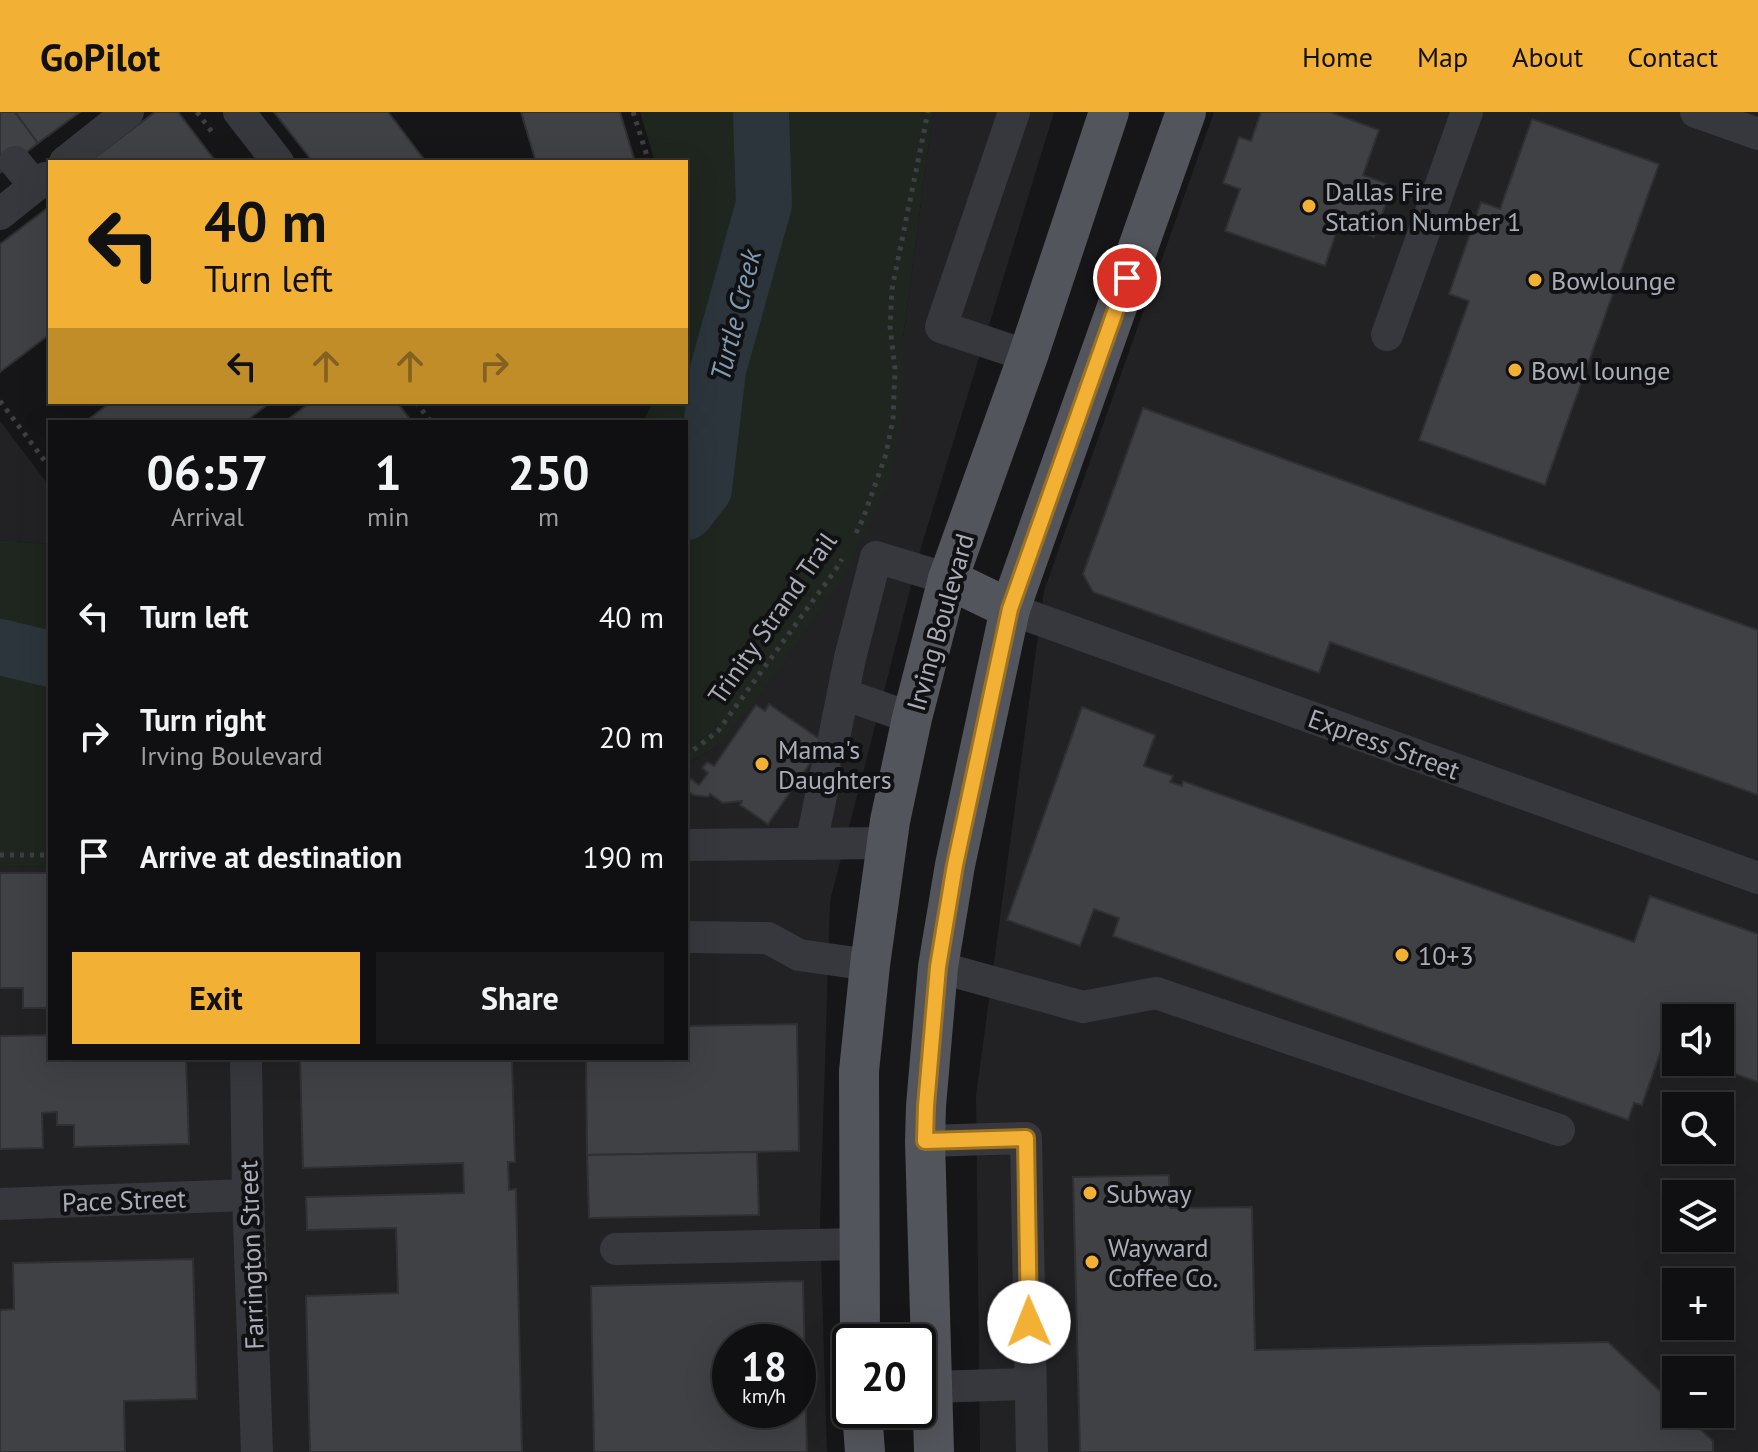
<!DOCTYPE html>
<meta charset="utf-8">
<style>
:root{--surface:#101012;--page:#19191b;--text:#f1f3f6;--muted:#9c9d9f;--line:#303032;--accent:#f2b134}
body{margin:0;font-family:"PT Sans",sans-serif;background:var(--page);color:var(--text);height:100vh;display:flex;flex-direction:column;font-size:30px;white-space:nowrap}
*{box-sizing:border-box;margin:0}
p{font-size:26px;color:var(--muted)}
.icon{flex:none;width:44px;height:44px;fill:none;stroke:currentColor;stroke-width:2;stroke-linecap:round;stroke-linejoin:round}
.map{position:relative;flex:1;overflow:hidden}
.drawer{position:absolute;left:48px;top:308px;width:640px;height:640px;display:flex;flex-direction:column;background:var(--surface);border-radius:0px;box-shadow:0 8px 32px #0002,0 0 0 2px var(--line)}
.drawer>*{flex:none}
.hud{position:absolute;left:48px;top:48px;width:640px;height:244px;border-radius:0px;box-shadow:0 8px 32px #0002,0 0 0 2px var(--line);background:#f2b134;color:#111;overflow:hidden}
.buttons{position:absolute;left:1662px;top:892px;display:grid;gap:16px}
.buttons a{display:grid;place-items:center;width:72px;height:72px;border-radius:0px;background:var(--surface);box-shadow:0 8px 32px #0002,0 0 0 2px var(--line);font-size:40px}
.speed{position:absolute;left:712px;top:1212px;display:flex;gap:16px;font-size:40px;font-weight:700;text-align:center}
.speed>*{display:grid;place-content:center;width:104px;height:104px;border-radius:50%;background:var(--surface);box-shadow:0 8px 32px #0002,0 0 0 2px var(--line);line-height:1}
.speed small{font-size:20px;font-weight:400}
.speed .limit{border:4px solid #111;border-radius:12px;background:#fff;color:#111}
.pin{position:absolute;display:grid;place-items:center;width:68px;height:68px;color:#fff;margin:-34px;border:4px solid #fff;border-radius:50%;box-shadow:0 2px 8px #0007}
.me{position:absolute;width:88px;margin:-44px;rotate:359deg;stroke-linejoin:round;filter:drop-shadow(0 0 6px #0008)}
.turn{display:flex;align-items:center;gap:28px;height:168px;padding:0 24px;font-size:36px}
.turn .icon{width:104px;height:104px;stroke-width:2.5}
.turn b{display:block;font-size:56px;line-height:68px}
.lanes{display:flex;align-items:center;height:76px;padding:0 24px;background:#0003;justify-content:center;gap:40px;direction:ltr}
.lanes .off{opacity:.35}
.eta{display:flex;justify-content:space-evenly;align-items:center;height:136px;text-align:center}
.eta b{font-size:48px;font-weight:700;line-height:56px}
.primary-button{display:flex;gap:16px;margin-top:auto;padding:16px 24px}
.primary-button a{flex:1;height:92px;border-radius:0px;background:var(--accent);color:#111;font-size:32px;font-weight:700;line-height:92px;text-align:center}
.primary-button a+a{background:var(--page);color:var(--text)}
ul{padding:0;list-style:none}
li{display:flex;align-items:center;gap:24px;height:120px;padding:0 24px}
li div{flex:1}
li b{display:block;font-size:30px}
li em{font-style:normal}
header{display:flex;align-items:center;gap:48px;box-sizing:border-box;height:112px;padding:0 40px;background:var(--accent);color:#111}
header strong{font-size:38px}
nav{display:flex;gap:44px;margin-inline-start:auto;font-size:28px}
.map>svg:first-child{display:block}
.built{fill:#222225;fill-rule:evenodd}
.green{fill:#1e261f}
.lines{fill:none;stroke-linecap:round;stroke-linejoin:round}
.river{stroke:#2c353c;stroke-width:56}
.building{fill:#404145;stroke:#303034;stroke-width:2;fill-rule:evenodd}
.path{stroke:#3d3f44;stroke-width:5;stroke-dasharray:4 6;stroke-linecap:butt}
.minor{stroke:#37383d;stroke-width:32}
.major{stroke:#53555c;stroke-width:40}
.route-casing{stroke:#9d7322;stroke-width:20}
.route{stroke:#f2b134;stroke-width:14}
.poi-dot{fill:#f2b134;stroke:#111113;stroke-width:3}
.labels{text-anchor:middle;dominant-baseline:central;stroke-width:8;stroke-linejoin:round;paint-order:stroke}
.poi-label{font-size:26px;fill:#a8adb8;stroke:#111113;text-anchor:start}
.street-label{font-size:26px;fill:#a8adb8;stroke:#111113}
.water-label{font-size:28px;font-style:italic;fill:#7f9bb3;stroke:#111113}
</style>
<header>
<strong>GoPilot</strong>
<nav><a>Home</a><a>Map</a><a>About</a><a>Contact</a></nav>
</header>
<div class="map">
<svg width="1758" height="1340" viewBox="0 0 1758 1340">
<rect width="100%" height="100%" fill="#161618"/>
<g class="built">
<path d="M933,0H1054L920,439L830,789L820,1111L827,1340H0V754L50,755V946H686V653L716,635L903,303V226ZM730,1230H798V1298H730Z"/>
<path d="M1214,0H1758V1340H980L976,984L1044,479ZM1676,906H1720V950H1676ZM1676,994H1720V1038H1676ZM1676,1082H1720V1126H1676ZM1676,1170H1720V1214H1676ZM1676,1258H1720V1302H1676Z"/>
<polygon points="0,309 50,375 50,432 0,428"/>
</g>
<g class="green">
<polygon points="640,0 933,0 903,226 903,303 887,377 845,463 765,577 716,635 686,653 686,310 643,310 653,290 686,290 686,50 655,50"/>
<polygon points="0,428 50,432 50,755 0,754"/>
</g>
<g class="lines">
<g class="river">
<polyline points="686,400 704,377 718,258 764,92 761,0"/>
<polyline points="0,535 50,547"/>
</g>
</g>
<g class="building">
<polygon points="0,0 15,0 38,31 0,61"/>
<polygon points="15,0 80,0 38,31"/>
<polygon points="155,0 178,0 216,50 89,50"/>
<polygon points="274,0 388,0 426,50 313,50"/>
<polygon points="521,0 620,0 635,50 536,50"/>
<polygon points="1261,0 1330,0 1379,18 1363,63 1392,74 1374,125 1339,112 1325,154 1225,119 1240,77 1223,71 1239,25 1251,29"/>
<polygon points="1532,7 1659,52 1545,373 1419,328 1469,189 1449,182 1481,90 1500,97"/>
<polygon points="50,94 50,222 0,260 0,132"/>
<polygon points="111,290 271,290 245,310 85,310"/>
<polygon points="311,290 397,290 412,310 293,310 290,306"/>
<polygon points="1143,296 1758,518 1758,683 1330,530 1319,561 1093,480 1083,462"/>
<polygon points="769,592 841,642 837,667 811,650 768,712 740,693 742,689 723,691 710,682 708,685 693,683 686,678 686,674 691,667 699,673 708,661 702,656 707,650 714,654 756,593 765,599"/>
<polygon points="1082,595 1155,623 1144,654 1173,664 1170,670 1182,674 1183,669 1634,830 1650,784 1758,822 1758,970 1702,950 1720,950 1720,906 1676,906 1676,941 1662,936 1642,993 1634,991 1628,1008 1113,824 1119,806 1094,797 1080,834 1007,808"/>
<polygon points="0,761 50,761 50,896 23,896 23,876 0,876"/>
<polygon points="797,912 799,1039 587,1043 586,946 686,946 686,914"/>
<polygon points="50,923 50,946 186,946 189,1032 74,1035 74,1013 57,1013 57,1000 42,1001 43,1036 0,1037 0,924"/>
<polygon points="300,946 512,946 515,1050 508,1050 509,1078 516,1077 522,1340 310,1340 306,1184 398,1181 396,1116 307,1118 306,1085 464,1081 463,1051 303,1056"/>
<polygon points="757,1040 759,1103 589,1106 587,1043"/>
<polygon points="1169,1063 1170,1096 1252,1095 1255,1238 1608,1230 1676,1294 1676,1302 1684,1302 1713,1329 1713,1340 1080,1340 1073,1065"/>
<polygon points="193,1147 197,1287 124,1289 125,1340 0,1340 0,1198 14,1197 13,1151"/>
<path d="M803,1169L807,1340H594L591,1174ZM730,1230H798V1298H730Z"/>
</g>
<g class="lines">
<g class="path">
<polyline points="197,0 212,20"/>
<polyline points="633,0 649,50"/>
<polyline points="0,289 50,356"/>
<polyline points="416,290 431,310"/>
<polyline points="856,421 863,407 886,342 893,307 895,257 890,214 892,177 928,0"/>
<polyline points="686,644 718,619 836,457 842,447"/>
<polyline points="0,743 50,743"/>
</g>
<g class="minor">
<polyline points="239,0 278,50"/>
<polyline points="1014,0 941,215 1028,244"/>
<polyline points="1696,0 1758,22"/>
<polyline points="15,50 35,74"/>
<polyline points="65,50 128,0"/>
<polyline points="0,102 45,66"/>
<polyline points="1387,223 1467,0"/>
<polyline points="1010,497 1758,766"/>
<polyline points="843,582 912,606"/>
<polyline points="832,636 850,546 876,445 948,467"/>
<polyline points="811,732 826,660"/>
<polyline points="686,733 886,731"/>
<polyline points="686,825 768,826 799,843 870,853"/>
<polyline points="938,855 1083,895 1156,881 1559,1018"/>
<polyline points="246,946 248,1083 257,1340"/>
<polyline points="925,1029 1026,1026 1032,1340"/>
<polyline points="0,1092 248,1083"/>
<polyline points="616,1137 859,1132"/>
<polyline points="931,1275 1030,1272"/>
</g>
<g class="major">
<polyline points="948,467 1010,497"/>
<polyline points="860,1230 859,959 870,853 890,709 912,606 948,467 1028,244 1109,0"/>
<polyline points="862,1298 865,1340"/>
<polyline points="934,1340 925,1029 926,994 938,855 955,753 1010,497 1186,0"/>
</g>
</g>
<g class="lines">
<g class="route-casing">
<polyline id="route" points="1029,1210 1026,1026 925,1029 926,994 938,855 955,753 1010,497 1127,166"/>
</g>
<use href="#route" class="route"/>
</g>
<g class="poi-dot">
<circle cx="1309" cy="94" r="8"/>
<circle cx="1535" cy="168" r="8"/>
<circle cx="1515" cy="258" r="8"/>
<circle cx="762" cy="652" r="8"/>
<circle cx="1402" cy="843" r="8"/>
<circle cx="1090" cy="1081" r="8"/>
<circle cx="1092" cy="1150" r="8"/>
</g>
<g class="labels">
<g class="poi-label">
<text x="1325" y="79">Dallas Fire<tspan x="1325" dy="30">Station Number 1</tspan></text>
<text x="1551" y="168">Bowlounge</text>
<text x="1531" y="258">Bowl lounge</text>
<text x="778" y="637">Mama's<tspan x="778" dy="30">Daughters</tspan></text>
<text x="1418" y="843">10+3</text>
<text x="1106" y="1081">Subway</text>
<text x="1108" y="1135">Wayward<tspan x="1108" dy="30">Coffee Co.</tspan></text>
</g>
<g class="street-label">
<text transform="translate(772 506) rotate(-55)">Trinity Strand Trail</text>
<text transform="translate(940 510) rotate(-74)">Irving Boulevard</text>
<text transform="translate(1384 632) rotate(20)">Express Street</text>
<text transform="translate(124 1088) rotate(-2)">Pace Street</text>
<text transform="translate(251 1143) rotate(-92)">Farrington Street</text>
</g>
<g class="water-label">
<text transform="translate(735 203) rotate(-76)">Turtle Creek</text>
</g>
</g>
</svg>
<div class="buttons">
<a><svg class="icon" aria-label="sound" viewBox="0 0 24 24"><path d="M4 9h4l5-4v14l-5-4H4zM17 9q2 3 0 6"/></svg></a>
<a><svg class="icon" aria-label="search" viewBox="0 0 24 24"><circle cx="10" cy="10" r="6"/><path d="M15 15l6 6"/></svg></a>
<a><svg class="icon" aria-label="layers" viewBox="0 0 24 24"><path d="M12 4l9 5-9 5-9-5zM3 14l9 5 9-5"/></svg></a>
<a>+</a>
<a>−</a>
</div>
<div class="speed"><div>18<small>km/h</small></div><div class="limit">20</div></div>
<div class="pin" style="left:1127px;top:166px;background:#d93025"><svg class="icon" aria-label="arrive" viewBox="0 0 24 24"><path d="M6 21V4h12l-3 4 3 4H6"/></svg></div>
<svg class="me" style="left:1029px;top:1210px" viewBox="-20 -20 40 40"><circle r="19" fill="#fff"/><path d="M0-13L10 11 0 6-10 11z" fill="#f2b134"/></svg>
<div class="hud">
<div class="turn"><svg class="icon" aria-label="left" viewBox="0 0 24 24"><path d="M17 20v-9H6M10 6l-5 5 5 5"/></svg><div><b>40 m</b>Turn left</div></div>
<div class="lanes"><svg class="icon" aria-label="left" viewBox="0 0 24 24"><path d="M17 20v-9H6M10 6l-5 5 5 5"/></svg><svg class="icon off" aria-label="ahead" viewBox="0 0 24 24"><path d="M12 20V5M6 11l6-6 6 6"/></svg><svg class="icon off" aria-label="ahead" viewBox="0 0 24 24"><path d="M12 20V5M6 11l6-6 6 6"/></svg><svg class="icon off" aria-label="right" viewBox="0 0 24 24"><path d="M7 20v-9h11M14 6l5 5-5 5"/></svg></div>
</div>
<section class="drawer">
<div class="eta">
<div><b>06:57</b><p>Arrival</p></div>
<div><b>1</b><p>min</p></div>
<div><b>250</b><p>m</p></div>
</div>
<ul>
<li><svg class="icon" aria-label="left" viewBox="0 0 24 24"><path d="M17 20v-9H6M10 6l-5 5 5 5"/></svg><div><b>Turn left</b></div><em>40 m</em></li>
<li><svg class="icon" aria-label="right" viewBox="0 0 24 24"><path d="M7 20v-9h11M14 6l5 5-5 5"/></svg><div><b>Turn right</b><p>Irving Boulevard</p></div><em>20 m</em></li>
<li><svg class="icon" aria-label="arrive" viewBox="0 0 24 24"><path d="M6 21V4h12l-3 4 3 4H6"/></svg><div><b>Arrive at destination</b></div><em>190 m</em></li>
</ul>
<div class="primary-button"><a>Exit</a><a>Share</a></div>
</section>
</div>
